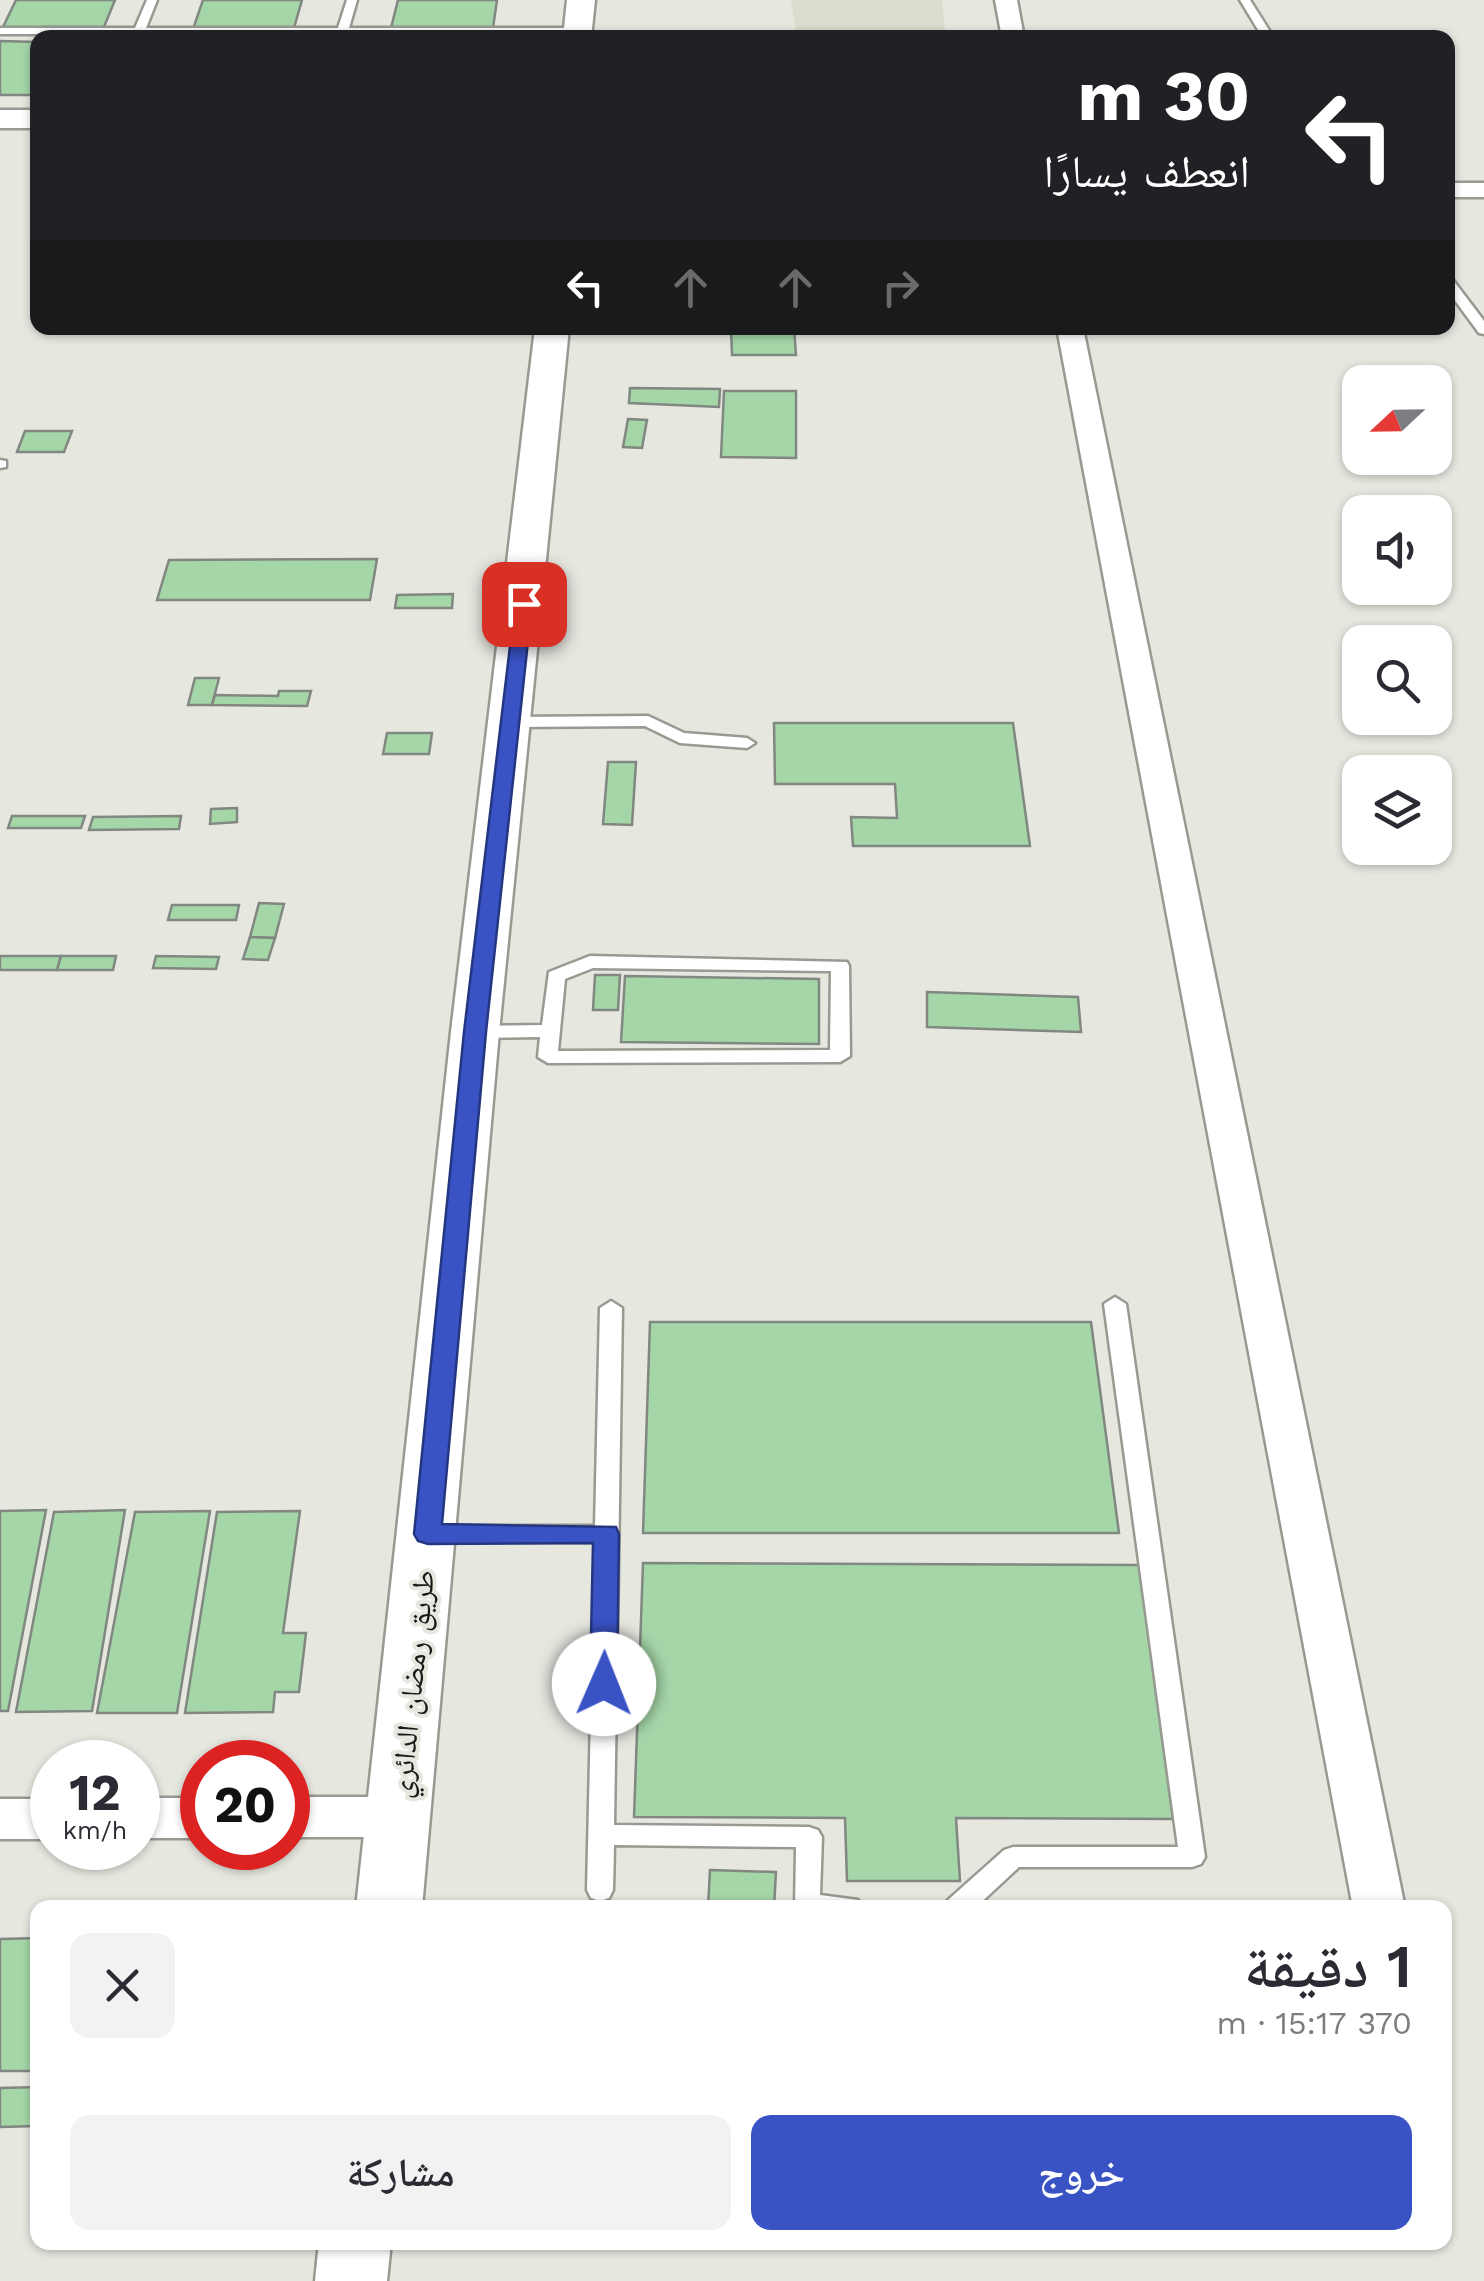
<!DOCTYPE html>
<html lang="ar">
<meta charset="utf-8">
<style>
:root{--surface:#fff;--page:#f2f2f3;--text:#2b2b33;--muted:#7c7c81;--accent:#3953c5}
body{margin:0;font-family:"Work Sans","Noto Naskh Arabic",sans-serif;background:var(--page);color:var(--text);direction:rtl;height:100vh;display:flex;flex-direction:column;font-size:38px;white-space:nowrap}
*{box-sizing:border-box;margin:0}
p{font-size:32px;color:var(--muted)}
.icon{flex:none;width:55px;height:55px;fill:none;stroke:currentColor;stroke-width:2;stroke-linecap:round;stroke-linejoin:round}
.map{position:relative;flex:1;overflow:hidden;direction:ltr}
.details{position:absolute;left:30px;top:1900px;width:1422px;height:350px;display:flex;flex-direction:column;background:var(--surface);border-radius:20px;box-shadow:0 2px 8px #0004;direction:rtl}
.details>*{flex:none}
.hud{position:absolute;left:30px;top:30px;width:1425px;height:305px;border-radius:20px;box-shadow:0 2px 8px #0004;direction:rtl;background:#202124;color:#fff;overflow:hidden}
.needle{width:65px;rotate:248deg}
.buttons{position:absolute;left:1342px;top:365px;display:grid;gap:20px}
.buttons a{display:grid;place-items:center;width:110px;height:110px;border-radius:20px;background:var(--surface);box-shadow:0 2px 8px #0004;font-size:50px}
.speed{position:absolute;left:30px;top:1740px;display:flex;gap:20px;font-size:50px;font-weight:700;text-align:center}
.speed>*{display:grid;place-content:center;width:130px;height:130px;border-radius:50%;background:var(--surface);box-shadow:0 2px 8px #0004;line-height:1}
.speed small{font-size:25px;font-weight:400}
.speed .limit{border:15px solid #d22;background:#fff;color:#111}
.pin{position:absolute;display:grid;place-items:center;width:85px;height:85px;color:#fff;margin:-42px;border-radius:20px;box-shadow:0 5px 15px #0006}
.me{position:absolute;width:110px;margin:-55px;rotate:1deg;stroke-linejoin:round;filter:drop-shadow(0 0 8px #0008)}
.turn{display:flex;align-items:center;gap:35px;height:210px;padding:0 40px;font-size:45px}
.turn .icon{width:130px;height:130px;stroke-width:2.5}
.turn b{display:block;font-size:70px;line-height:85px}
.lanes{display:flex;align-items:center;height:95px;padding:0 40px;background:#0003;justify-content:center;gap:50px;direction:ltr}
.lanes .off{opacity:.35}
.round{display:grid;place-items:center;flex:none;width:105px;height:105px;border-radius:20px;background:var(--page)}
.summary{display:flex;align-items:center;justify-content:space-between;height:170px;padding:0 40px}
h1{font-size:60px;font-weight:600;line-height:75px}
.primary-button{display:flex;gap:20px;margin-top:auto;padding:20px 40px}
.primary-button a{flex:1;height:115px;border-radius:20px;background:var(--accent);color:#fff;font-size:40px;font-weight:600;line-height:115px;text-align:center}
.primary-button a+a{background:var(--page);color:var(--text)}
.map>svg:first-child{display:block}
.built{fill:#dadece}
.building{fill:#a5d6a8;stroke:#818781;stroke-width:2.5}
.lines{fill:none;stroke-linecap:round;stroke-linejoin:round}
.service-casing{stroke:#989a92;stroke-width:5}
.minor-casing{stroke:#989a92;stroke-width:5}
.tertiary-casing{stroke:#989a92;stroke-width:5}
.service{fill:#fff;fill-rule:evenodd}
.minor{fill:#fff;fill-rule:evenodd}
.tertiary{fill:#fff;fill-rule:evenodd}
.route{fill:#3953c5;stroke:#253680;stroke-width:2.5}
.labels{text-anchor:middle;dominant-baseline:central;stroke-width:8;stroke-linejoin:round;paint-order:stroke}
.street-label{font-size:30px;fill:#191917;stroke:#e6e8e0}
</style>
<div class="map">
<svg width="1484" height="2281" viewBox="0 0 1484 2281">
<rect width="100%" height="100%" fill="#e6e8e0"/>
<polygon class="built" points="791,0 942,0 945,31 796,32"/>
<g class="building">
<polygon points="16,0 115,0 104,27 3,27"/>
<polygon points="203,0 302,0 294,28 193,29"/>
<polygon points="398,0 497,0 493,28 391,28"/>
<polygon points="0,41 38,42 38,95 0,95"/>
<polygon points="731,328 794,328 796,355 732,355"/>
<polygon points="630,388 720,389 719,407 629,403"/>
<polygon points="724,391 796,391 796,458 721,457"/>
<polygon points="628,419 647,420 642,448 623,447"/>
<polygon points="25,431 72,431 64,452 17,452"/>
<polygon points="377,559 370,600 157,600 169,560"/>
<polygon points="453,594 452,608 395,608 397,595"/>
<polygon points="195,678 219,678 212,705 188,705"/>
<polygon points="279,691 311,691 307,706 212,705 215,695 278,696"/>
<polygon points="774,723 1013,723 1030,846 853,846 851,817 897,818 895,784 775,784"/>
<polygon points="387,733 432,733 429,754 383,754"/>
<polygon points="608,762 636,762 632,825 603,824"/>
<polygon points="237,808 237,822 210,824 211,809"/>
<polygon points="12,816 85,816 81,828 8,828"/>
<polygon points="181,816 179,829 89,830 93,817"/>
<polygon points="259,903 284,904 275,938 250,937"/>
<polygon points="172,905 239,905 236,920 168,920"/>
<polygon points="250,937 275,938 268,960 243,959"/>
<polygon points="0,956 61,956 57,970 0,970"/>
<polygon points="61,956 116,956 113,970 57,970"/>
<polygon points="156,956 219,957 216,969 153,968"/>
<polygon points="595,975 620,975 618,1010 593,1010"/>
<polygon points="625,976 819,979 819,1044 621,1042"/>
<polygon points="927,992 1078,997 1081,1032 927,1027"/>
<polygon points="650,1322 1091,1322 1119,1533 643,1533"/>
<polygon points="46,1510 8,1711 0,1711 0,1511"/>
<polygon points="125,1510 92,1711 16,1712 54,1512"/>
<polygon points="210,1511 177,1713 97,1713 135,1512"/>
<polygon points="300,1511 283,1633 306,1633 299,1692 275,1692 273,1712 185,1713 217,1512"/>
<polygon points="643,1563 1139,1565 1173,1819 956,1818 960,1881 847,1881 845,1818 634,1817"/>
<polygon points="710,1870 776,1872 774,1908 708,1908"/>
<polygon points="38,1938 38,2071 0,2071 0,1939"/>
<polygon points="38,2087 38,2126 0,2127 0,2088"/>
</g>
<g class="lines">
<g class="service-casing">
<g id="service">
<polygon points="147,0 157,0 146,28 338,28 347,0 357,0 349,28 577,28 583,31 577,34 347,34 346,38 335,38 336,34 143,34 142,38 131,38 132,34 0,34 0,28 135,28"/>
<polygon points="1240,0 1250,0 1274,38 1263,38"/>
<polygon points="1448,279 1453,280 1484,321 1484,334 1479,333 1448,291"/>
<polygon points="0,460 6,461 6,467 0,468"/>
<polygon points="648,716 684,733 747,738 755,743 747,748 680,743 645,726 511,727 503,722 511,717"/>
<path d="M590,956L847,962L849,966L850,1056L840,1062L548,1063L538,1057L540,1037L475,1038L465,1032L475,1026L542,1025L549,972ZM593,968L831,971L830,1050L558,1051L565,979Z"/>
<polygon points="1115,1297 1126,1304 1205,1857 1201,1864 1192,1867 1019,1867 975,1908 944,1908 948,1900 1004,1850 1013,1847 1178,1847 1104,1304"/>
<polygon points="611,1301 622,1308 614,1825 809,1827 818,1830 822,1837 820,1895 858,1900 862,1908 795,1908 796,1847 614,1845 613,1890 609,1898 600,1901 591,1898 587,1890 595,1542 429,1542 421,1540 417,1534 421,1528 429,1526 595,1526 600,1308"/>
</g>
</g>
<g class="minor-casing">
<g id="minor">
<polygon points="995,0 1017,0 1024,38 1002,38"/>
<rect x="1448" y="183" width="36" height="14"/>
<polygon points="1057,328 1083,328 1405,1908 1353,1908"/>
<polygon points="288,1797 398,1797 416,1803 423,1817 416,1831 398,1837 288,1837"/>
<rect x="138" y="1798" width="64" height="40"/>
<rect x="0" y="1799" width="52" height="40"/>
</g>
</g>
<g class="tertiary-casing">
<g id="tertiary">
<polygon points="567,0 595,0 591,38 563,38"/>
<rect x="0" y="110" width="38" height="18"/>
<polygon points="535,328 569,328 499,1032 422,1908 356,1908 451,1032"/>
<polygon points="319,2242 391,2242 387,2281 315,2281"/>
</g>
</g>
<use href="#service" class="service"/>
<use href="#minor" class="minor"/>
<use href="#tertiary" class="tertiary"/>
</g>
<polygon class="route" points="524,598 532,604 486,1032 442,1524 616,1527 619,1534 617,1684 613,1692 604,1695 594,1692 590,1684 593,1543 428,1544 418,1541 414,1534 464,1032 515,604"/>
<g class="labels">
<g class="street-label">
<text transform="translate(412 1684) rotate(-84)">طريق رمضان الدائري</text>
</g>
</g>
</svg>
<div class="buttons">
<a><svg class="needle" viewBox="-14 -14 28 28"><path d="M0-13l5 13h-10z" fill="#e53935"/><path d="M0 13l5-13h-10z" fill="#7c7c81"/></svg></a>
<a><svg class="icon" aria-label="sound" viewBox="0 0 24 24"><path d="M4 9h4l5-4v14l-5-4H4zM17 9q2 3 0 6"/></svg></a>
<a><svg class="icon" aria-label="search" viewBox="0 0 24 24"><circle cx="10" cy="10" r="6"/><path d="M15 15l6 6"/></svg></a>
<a><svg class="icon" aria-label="layers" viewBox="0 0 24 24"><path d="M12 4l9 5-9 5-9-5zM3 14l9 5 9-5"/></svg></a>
</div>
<div class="speed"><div>12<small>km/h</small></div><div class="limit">20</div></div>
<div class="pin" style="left:524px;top:604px;background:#d93025"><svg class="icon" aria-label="arrive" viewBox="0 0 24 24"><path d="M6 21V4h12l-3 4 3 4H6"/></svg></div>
<svg class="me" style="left:604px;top:1684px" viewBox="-20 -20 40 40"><circle r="19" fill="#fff"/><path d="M0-13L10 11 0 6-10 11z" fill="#3953c5"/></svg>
<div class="hud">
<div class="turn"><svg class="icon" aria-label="left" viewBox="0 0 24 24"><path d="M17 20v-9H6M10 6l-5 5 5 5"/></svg><div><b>30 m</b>انعطف يسارًا</div></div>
<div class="lanes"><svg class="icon" aria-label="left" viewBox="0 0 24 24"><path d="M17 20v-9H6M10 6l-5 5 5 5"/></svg><svg class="icon off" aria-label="ahead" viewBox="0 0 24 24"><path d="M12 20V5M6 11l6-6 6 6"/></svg><svg class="icon off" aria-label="ahead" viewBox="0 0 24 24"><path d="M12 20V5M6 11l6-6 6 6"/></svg><svg class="icon off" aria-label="right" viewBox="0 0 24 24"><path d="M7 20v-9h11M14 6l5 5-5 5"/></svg></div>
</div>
<section class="details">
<div class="summary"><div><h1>1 دقيقة</h1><p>370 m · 15:17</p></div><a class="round"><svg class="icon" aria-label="close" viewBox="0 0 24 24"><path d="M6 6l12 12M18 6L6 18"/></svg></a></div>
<div class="primary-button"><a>خروج</a><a>مشاركة</a></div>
</section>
</div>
